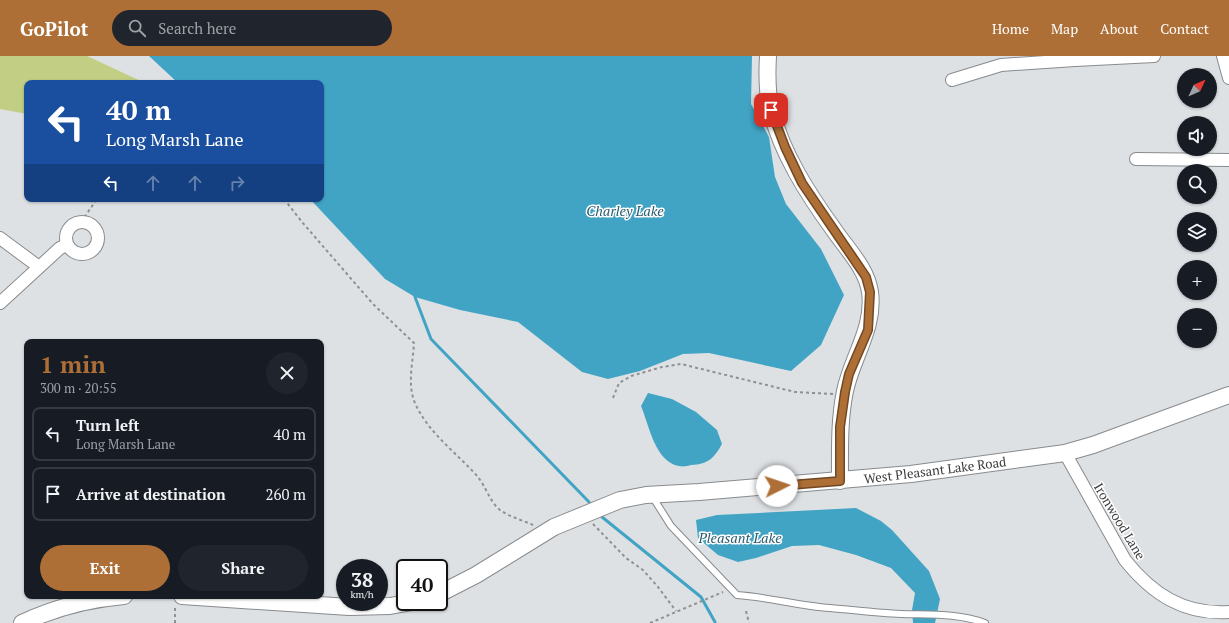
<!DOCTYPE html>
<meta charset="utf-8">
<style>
:root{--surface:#171b24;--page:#20242c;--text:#f1f3f6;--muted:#9ea1a6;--line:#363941;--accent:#ae6f36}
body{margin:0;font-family:"PT Serif",serif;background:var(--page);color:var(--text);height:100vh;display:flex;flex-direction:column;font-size:15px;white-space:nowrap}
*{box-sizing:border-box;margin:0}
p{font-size:13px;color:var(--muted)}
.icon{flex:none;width:22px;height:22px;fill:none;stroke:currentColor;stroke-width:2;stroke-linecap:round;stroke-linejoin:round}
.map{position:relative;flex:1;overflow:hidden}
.drawer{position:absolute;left:24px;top:283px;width:300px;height:260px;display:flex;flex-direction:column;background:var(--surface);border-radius:8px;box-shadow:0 1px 3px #0004}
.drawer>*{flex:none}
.banner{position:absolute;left:24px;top:24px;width:300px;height:122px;border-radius:8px;box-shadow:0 1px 3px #0004;background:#1a4fa0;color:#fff;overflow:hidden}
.needle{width:26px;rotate:46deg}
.tools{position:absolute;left:1177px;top:12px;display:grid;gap:8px}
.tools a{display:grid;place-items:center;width:40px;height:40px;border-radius:50%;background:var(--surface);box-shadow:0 1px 3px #0004;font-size:20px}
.speed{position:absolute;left:336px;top:503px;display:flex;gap:8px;font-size:20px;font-weight:700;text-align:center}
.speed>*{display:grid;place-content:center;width:52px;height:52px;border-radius:50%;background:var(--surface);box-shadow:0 1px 3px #0004;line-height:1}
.speed small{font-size:10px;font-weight:400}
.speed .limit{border:2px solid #111;border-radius:6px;background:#fff;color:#111}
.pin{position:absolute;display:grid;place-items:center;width:34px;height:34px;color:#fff;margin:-17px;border-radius:8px;box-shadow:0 2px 6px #0006}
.me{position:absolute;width:44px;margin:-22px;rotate:86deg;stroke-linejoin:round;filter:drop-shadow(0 0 3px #0008)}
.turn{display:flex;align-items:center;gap:14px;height:84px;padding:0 16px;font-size:18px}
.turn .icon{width:52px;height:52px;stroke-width:2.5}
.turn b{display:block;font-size:28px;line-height:34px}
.lanes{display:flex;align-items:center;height:38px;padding:0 16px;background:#0003;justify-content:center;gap:20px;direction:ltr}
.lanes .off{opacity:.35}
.round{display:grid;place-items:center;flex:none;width:42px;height:42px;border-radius:21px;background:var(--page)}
.summary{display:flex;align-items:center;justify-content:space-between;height:68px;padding:0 16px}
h1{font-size:24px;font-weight:700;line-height:30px;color:var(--accent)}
.primary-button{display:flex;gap:8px;margin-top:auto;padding:8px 16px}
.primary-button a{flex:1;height:46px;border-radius:24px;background:var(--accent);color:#fff;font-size:16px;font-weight:700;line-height:46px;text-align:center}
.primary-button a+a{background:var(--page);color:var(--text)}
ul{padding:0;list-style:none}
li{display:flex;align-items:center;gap:12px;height:54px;margin:0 8px 6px;padding:0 8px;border:2px solid var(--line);border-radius:8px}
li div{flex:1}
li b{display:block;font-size:15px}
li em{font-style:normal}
header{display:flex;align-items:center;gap:24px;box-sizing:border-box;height:56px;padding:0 20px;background:var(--accent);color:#fff}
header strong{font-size:19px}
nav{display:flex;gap:22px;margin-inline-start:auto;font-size:14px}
.search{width:280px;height:36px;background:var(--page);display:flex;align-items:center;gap:10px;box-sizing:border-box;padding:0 14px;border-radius:22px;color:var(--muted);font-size:15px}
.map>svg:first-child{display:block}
.green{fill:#c1ce83}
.water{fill:#42a4c5}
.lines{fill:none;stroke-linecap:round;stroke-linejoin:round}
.stream{stroke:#42a4c5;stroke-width:3}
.service-casing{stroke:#888b8e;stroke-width:8}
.minor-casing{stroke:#888b8e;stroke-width:14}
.tertiary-casing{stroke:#888b8e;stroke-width:18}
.path{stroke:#8e9092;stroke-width:2;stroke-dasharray:3 3;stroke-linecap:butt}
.service{stroke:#fff;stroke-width:6}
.minor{stroke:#fff;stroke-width:12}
.tertiary{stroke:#fff;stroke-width:16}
.route-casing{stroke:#714823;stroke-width:10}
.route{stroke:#ae6f36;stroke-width:7}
.labels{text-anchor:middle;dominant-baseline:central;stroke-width:3;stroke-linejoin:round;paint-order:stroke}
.street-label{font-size:13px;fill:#3b3c3d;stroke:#fff}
.water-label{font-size:14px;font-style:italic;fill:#285d6f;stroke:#fff}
</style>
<header>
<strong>GoPilot</strong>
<div class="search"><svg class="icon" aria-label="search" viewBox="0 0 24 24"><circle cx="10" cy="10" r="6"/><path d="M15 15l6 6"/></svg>Search here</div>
<nav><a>Home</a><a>Map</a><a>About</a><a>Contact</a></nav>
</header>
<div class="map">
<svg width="1229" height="567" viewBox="0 0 1229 567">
<rect width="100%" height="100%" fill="#dee1e4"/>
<polygon class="green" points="0,0 87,0 145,27 27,27 27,58 0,53"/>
<g class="water">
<polygon points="149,0 752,0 751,48 769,81 775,121 786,148 821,193 844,239 821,289 791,315 709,297 683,298 640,315 608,323 582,316 518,266 460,254 415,241 385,223 310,143 321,143 321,27 178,27"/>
<path d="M648,337L672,343L696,356L717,374L722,388C714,402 709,408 691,409C688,410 683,411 679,410C655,406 649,369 641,350Z"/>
<polygon points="856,452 881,465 892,474 929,515 940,543 935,567 913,567 912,554 915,537 891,512 856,499 819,489 792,490 756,502 738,506 718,499 698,482 696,464 717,459"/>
</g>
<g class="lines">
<g class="stream">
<polyline points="415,241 431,283 589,446"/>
<polyline points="602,461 701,541 715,566"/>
</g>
<g class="service-casing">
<path id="service" d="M652,440L671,470L737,539C768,541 799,550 830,552C854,554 877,557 901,558C930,559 957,557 985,567"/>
</g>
<g class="minor-casing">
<g id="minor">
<polyline points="1223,0 1229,22"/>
<polyline points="952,24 1001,9 1075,4 1154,0"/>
<polyline points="1136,103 1229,104"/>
<circle cx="82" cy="182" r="16"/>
<polyline points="0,182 39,211"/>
<polyline points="0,247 60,192 67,189"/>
<path d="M1065,397L1125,504C1152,538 1184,559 1229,556"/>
</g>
</g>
<g class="tertiary-casing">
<g id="tertiary">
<path d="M768,0C767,17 767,37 771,54C782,98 808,138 834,174C847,193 867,213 870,236C875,272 852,301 845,335C839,364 840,395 840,425"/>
<polyline points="439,538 476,519 554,471 620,444 646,439 699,436 911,418 1065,397 1093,389 1229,339"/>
<polyline points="182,540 349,551 390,550 412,546"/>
<path d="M22,567C54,552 89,543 124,540"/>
</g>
</g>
<g class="path">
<path d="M284,143L302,166L373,248L414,287C413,306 407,329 415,347C428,377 457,397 478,421C486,431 490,446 500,454C510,461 522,464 533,469"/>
<polyline points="81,166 97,143"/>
<polyline points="613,342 619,327 631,320 662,311 681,308 795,336 833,338"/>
<polyline points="593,468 626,502 643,514 658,531 676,555"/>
<polyline points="746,555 749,567"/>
<polyline points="175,567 175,550"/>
<polyline points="650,567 723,536"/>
</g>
<use href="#service" class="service"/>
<use href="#minor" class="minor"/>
<use href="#tertiary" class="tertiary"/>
</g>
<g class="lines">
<g class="route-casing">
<polyline id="route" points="771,54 785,91 802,127 866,221 870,236 868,274 849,318 845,336 840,371 840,425 777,430"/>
</g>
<use href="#route" class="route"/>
</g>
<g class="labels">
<g class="street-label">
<text transform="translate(935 414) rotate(-7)">West Pleasant Lake Road</text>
<text transform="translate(1120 465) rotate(59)">Ironwood Lane</text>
</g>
<g class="water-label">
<text x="625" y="154">Charley Lake</text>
<text x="740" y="481">Pleasant Lake</text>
</g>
</g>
</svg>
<div class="tools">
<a><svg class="needle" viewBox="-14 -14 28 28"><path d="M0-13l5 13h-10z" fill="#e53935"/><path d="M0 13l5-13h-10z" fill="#9ea1a6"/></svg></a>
<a><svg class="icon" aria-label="sound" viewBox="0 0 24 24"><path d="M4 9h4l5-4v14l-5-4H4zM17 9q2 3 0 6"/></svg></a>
<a><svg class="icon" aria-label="search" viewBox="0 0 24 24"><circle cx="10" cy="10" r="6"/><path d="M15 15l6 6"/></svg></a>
<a><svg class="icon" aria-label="layers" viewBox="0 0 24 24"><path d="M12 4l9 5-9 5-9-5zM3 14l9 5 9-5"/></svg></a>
<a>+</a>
<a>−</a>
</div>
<div class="speed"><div>38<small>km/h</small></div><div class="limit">40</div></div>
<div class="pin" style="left:771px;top:54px;background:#d93025"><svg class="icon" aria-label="arrive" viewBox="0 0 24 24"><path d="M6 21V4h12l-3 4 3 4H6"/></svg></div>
<svg class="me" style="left:777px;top:430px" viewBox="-20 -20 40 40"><circle r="19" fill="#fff"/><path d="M0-13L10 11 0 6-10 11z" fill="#ae6f36"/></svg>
<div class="banner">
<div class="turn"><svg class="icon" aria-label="left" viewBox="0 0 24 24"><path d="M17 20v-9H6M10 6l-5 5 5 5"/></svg><div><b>40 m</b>Long Marsh Lane</div></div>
<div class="lanes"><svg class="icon" aria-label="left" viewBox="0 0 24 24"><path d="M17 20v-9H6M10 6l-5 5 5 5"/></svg><svg class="icon off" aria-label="ahead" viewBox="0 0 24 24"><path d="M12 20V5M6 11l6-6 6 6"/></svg><svg class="icon off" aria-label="ahead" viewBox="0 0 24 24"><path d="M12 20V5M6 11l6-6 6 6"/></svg><svg class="icon off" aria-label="right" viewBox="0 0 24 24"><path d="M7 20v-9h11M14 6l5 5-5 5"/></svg></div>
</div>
<section class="drawer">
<div class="summary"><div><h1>1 min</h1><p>300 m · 20:55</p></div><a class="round"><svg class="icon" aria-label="close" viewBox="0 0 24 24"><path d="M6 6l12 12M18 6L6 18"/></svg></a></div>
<ul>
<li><svg class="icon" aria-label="left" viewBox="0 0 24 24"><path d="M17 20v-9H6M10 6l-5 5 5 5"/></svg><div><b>Turn left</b><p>Long Marsh Lane</p></div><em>40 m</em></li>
<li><svg class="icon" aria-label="arrive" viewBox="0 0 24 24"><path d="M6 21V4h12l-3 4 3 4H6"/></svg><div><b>Arrive at destination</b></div><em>260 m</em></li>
</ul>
<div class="primary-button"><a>Exit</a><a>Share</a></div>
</section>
</div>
